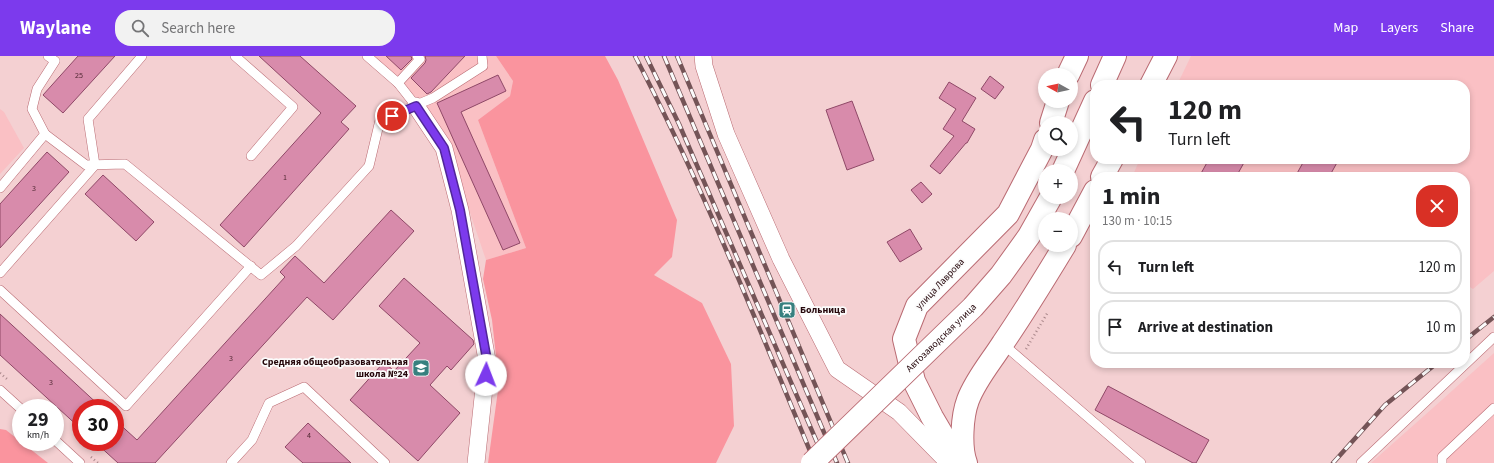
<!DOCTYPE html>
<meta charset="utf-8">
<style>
:root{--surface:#fff;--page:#f2f2f2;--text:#202124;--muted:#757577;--line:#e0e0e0;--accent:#7c3aed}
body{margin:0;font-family:"Source Sans 3",sans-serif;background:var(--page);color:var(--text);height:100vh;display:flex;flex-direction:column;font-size:15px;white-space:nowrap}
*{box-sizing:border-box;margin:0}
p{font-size:13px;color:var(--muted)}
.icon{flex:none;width:22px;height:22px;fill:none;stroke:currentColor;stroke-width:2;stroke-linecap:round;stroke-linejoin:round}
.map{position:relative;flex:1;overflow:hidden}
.details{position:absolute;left:1090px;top:116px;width:380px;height:196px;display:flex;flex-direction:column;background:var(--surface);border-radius:16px;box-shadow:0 2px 6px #0003}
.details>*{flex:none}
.banner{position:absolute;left:1090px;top:24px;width:380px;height:84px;border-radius:16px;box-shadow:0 2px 6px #0003;background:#fff;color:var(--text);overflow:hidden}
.needle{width:26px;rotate:278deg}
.controls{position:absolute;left:1038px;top:12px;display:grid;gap:8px}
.controls a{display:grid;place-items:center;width:40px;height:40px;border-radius:50%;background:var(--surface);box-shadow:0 2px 6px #0003;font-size:20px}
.speed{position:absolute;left:12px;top:343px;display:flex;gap:8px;font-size:20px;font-weight:700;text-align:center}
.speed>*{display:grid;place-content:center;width:52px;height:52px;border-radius:50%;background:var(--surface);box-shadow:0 2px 6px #0003;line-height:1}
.speed small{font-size:10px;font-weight:400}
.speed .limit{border:6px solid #d22;background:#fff;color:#111}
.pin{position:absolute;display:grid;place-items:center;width:34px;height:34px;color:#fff;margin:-17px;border:2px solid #fff;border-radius:50%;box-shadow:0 1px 4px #0007}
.me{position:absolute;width:44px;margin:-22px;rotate:2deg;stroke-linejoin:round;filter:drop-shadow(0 0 3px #0008)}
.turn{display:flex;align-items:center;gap:14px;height:84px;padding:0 12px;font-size:18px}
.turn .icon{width:52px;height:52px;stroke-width:2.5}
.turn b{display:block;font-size:28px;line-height:34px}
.round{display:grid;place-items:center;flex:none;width:42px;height:42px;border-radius:16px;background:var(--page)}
.overview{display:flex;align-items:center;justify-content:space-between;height:68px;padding:0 12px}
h1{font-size:24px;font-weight:700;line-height:30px}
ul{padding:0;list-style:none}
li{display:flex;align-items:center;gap:12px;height:54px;margin:0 8px 6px;padding:0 4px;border:2px solid var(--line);border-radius:16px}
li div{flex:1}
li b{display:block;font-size:15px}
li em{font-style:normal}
header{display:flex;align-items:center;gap:24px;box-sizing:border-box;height:56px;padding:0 20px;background:var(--accent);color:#fff}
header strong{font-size:19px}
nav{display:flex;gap:22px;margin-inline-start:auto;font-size:14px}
.search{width:280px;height:36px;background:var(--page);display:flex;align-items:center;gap:10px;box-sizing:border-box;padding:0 14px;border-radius:16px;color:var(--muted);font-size:15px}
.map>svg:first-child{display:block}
.built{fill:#fac0c4}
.green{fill:#fa949e}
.building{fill:#d88bab;stroke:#8f4867}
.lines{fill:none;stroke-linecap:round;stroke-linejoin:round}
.lane-casing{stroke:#ba6b73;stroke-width:10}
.street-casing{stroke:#ba6b73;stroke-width:18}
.secondary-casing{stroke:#ba6b73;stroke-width:24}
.path{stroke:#a9878a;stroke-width:2.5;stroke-dasharray:1 3;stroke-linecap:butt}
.lane{stroke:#fff;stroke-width:9}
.street{stroke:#fff;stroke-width:17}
.secondary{stroke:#fff;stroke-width:22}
.rail-casing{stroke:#745457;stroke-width:4.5}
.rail{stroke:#fbfbfb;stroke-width:3;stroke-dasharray:9;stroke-linecap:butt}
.secondary-bridge-casing{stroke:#ba6b73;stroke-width:24;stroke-linecap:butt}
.secondary-bridge{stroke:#fff;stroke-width:22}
.route-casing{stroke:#51269a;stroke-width:10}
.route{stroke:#7c3aed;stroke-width:7}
.labels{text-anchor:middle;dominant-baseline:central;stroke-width:3.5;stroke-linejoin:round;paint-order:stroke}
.number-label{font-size:8px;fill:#522934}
.street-label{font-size:10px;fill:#26080c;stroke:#fbfbfb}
.poi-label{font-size:10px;font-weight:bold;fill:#26080c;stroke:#fbfbfb;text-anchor:start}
</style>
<header>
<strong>Waylane</strong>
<div class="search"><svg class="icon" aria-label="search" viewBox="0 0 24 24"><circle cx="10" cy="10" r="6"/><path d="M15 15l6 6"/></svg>Search here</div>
<nav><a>Map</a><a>Layers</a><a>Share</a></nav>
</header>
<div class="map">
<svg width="1494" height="407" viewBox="0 0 1494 407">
<rect width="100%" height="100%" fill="#f4d0d2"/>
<g class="built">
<polygon points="367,0 496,0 513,25 510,40 478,64 526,192 486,204 444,80"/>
<polygon points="1191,0 1494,0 1494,215 1473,233 1465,228 1465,121 1132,121 1140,103 1465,103 1465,29 1177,29"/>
<polygon points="0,53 4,56 24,92 0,118"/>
<polygon points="1494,297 1494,407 1371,407 1443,343"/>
</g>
<g class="green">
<polygon points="496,0 605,0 618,24 677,164 672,201 654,219 702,247 731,308 734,370 716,407 488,407 499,327 492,264 483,223 486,204 526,192 478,64 510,40 513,25"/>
<polygon points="0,373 6,374 48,407 0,407"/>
</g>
<g class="building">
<polygon points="78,0 115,0 63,57 43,39"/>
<polygon points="259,0 300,0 356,50 341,66 349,73 244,191 220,169 321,57"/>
<polygon points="386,0 411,0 412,3 401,14"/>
<polygon points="425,0 465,0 431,36 427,38 411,22 425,7 426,4"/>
<polygon points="498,19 506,35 461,56 520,187 503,194 437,47"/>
<polygon points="990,20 1004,31 995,43 981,33"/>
<polygon points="949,26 976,42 962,65 975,73 967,87 966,87 940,118 930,110 954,80 943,73 956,53 939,42"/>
<polygon points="852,45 874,104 847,114 826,54"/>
<polygon points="47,96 69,116 0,192 0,148"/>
<polygon points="1209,103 1246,103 1236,121 1199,121"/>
<polygon points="1305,103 1339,103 1329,121 1295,121"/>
<polygon points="103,119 154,166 136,185 85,138"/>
<polygon points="921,126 932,138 922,147 911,134"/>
<polygon points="391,154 414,175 333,264 307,241 155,407 118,407 95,386 115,386 115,364 137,384 285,221 280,216 295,200 324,227"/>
<polygon points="910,173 922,193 900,206 887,186"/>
<polygon points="404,222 473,284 474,288 451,314 447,310 430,329 460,357 418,405 350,344 384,306 394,315 420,287 379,250"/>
<polygon points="0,258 102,352 81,352 81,373 0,299"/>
<polygon points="1108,330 1209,384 1196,407 1193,407 1095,354"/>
<polygon points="308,367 351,407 303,407 285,391"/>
</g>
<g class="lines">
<g class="lane-casing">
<g id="lane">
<polyline points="48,0 55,5 37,33 32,53 45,78 86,109 125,108 261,219 296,190 369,110 380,64 433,42 483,10 482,0"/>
<polyline points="235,0 293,51 251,100"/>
<polyline points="367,0 398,27 416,50"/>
<polyline points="398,27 420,3 417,0"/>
<polyline points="0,132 45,78"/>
<polyline points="0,217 95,109 88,63 142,0"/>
<polyline points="0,234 126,350 251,210"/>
<polyline points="1003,288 1141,407"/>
<polyline points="0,334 21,353"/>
<polyline points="55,384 80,407"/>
<polyline points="231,407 252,384 269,347 304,331 385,407"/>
<polyline points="1361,407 1494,281"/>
<polyline points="1442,407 1442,401 1494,352"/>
</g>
</g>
<g class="street-casing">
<g id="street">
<polyline points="703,0 704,10 726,78 781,203 837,313 899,356 949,407"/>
<polyline points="416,50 444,92 460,154 487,304 476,407"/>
</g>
</g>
<g class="secondary-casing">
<g id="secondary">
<polyline points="1068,19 1077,0"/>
<polyline points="1102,29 1115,0"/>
<polyline points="1151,29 1166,0"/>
<polyline points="1051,67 1058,45"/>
<polyline points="1063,115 1095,45"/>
<polyline points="1102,121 1112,103"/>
<polyline points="1071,180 1095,135"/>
<polyline points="959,407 932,361 914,325 904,283 917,250 1008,158 1042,93 1045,84"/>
<path d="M966,407C960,391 962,360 968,344C976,323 991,306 1003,287C1025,255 1045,222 1065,189"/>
</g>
</g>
<g class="path">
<polyline points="1026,293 1048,256"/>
<polyline points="0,317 7,323"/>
<polyline points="31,346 38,352"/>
<polyline points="55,367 61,373"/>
<polyline points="91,401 98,407"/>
</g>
<use href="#lane" class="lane"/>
<use href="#street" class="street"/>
<use href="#secondary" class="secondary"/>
<g class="rail-casing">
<g id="rail">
<path d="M635,0C704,132 758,270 815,407"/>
<polyline points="646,0 679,68 826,407"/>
<polyline points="664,0 837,407"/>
<polyline points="677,0 848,407"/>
<polyline points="1465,284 1494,261"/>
<polyline points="1333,407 1385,349 1437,307"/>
</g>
</g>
<use href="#rail" class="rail"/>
<g class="secondary-bridge-casing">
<g id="secondary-bridge">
<path id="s1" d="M812,407L973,251L1001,219L1029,180L1051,141"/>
</g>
</g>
<use href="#secondary-bridge" class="secondary-bridge"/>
</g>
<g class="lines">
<g class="route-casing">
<polyline id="route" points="392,60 416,50 444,92 460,154 487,304 486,319"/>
</g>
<use href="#route" class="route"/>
</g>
<defs>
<g id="station-square" transform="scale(0.9)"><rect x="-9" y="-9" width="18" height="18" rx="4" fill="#37807f" stroke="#fbfbfb"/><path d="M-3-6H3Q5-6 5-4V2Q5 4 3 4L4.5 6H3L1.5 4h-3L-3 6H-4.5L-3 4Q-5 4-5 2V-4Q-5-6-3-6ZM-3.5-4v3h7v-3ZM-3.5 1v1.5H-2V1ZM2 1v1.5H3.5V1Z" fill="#fff"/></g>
<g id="school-square" transform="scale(0.9)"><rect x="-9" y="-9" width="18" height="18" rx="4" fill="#37807f" stroke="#fbfbfb"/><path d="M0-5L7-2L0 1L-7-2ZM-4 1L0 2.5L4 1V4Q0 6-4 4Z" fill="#fff"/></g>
</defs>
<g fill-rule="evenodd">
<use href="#station-square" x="787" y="254"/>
<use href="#school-square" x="421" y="312"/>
</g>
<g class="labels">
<g class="number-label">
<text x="79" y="19">25</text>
<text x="285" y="121">1</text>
<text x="34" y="132">3</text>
<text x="231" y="302">3</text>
<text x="51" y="326">3</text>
<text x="309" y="379">4</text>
</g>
<g class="street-label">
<text transform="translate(940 228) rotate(-47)">улица Лаврова</text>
<text stroke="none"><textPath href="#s1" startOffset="180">Автозаводская улица</textPath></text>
</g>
<g class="poi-label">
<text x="800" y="254">Больница</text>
<text x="408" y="306" text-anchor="end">Средняя общеобразовательная<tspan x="408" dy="12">школа №24</tspan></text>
</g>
</g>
</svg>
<div class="controls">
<a><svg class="needle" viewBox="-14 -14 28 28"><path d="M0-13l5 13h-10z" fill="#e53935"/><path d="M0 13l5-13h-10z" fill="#757577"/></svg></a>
<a><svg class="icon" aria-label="search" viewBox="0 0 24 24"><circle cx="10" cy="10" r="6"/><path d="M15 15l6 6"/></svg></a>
<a>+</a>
<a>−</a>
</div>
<div class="speed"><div>29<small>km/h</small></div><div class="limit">30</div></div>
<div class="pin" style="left:392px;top:60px;background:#d93025"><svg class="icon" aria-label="arrive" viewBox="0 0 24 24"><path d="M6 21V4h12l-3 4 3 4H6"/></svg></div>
<svg class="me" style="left:486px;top:319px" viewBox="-20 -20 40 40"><circle r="19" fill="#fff"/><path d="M0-13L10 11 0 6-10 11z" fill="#7c3aed"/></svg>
<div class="banner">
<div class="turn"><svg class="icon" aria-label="left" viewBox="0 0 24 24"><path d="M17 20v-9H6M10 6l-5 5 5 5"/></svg><div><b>120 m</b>Turn left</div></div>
</div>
<section class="details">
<div class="overview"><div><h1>1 min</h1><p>130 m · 10:15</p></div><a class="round" style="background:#d93025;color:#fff"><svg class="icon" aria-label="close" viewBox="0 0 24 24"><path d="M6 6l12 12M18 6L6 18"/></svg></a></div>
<ul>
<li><svg class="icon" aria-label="left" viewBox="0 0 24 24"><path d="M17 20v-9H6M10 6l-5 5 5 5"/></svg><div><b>Turn left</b></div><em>120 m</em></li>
<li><svg class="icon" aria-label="arrive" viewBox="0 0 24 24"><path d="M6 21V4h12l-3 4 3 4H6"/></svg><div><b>Arrive at destination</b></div><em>10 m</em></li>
</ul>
</section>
</div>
